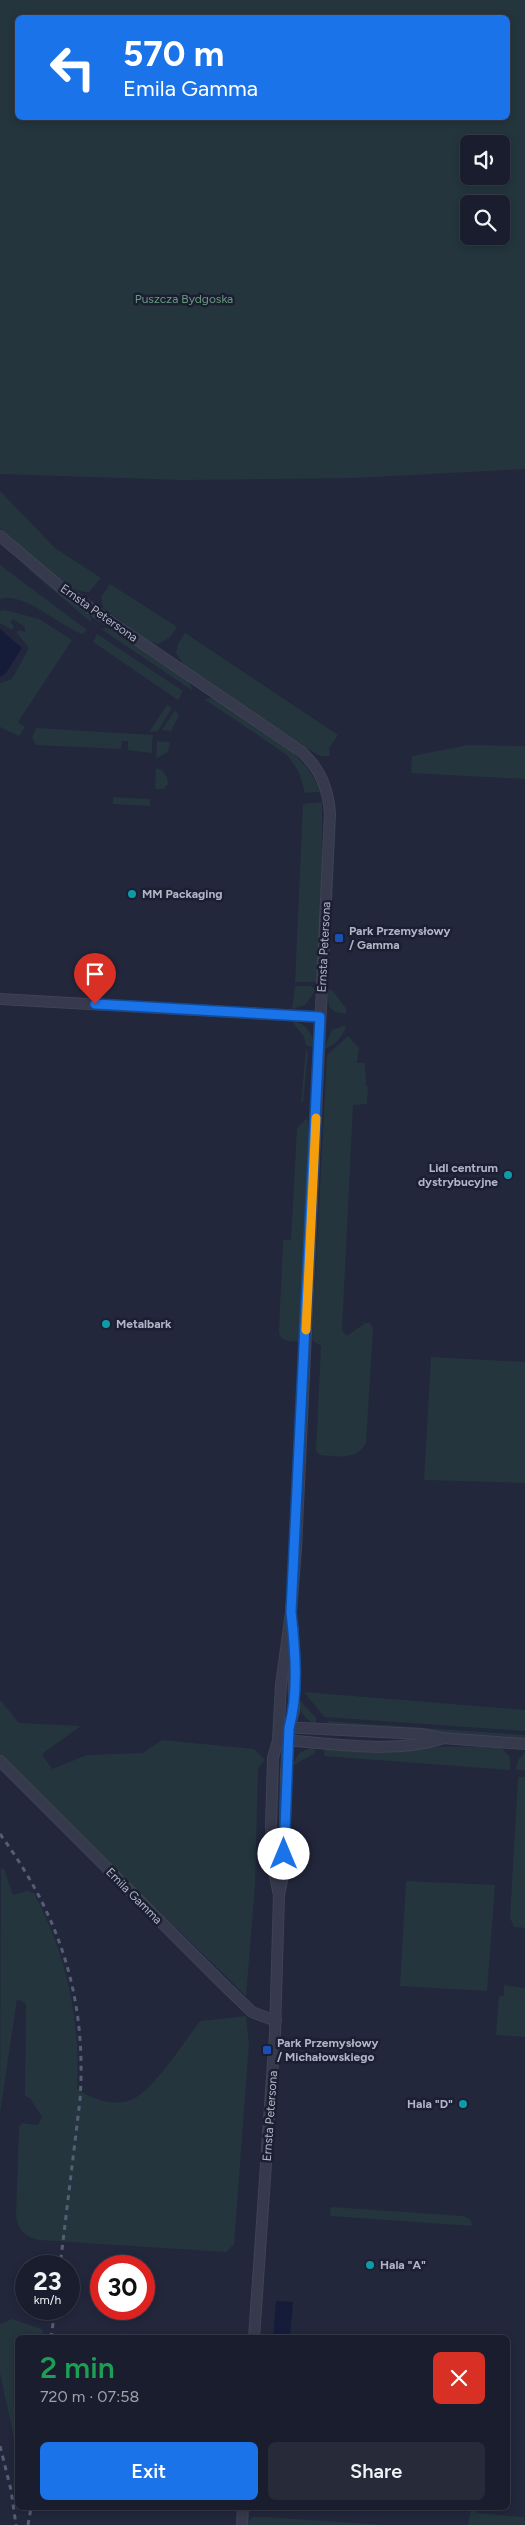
<!DOCTYPE html>
<meta charset="utf-8">
<style>
:root{--surface:#1a1d2d;--page:#272a39;--text:#f1f3f6;--muted:#9fa2aa;--line:#383b49;--accent:#1a73e8}
body{margin:0;font-family:Figtree,sans-serif;background:var(--page);color:var(--text);height:100vh;display:flex;flex-direction:column;font-size:19px;white-space:nowrap}
*{box-sizing:border-box;margin:0}
p{font-size:16px;color:var(--muted)}
.icon{flex:none;width:28px;height:28px;fill:none;stroke:currentColor;stroke-width:2;stroke-linecap:round;stroke-linejoin:round}
.map{position:relative;flex:1;overflow:hidden}
.details{position:absolute;left:15px;top:2335px;width:495px;height:175px;display:flex;flex-direction:column;background:var(--surface);border-radius:8px;box-shadow:0 2px 8px #0003,0 0 0 1px var(--line)}
.details>*{flex:none}
.banner{position:absolute;left:15px;top:15px;width:495px;height:105px;border-radius:8px;box-shadow:0 2px 8px #0003,0 0 0 1px var(--line);background:#1a73e8;color:#fff;overflow:hidden}
.tools{position:absolute;left:460px;top:135px;display:grid;gap:10px}
.tools a{display:grid;place-items:center;width:50px;height:50px;border-radius:8px;background:var(--surface);box-shadow:0 2px 8px #0003,0 0 0 1px var(--line);font-size:25px}
.speed{position:absolute;left:15px;top:2255px;display:flex;gap:10px;font-size:25px;font-weight:700;text-align:center}
.speed>*{display:grid;place-content:center;width:65px;height:65px;border-radius:50%;background:var(--surface);box-shadow:0 2px 8px #0003,0 0 0 1px var(--line);line-height:1}
.speed small{font-size:12px;font-weight:400}
.speed .limit{border:8px solid #d22;background:#fff;color:#111}
.pin{position:absolute;display:grid;place-items:center;width:42px;height:42px;color:#fff;margin:-51px -21px;border-radius:50% 50% 50% 0;rotate:-45deg;box-shadow:0 0 5px #0007}
.pin .icon{rotate:45deg}
.me{position:absolute;width:55px;margin:-28px;rotate:0deg;stroke-linejoin:round;filter:drop-shadow(0 0 4px #0008)}
.turn{display:flex;align-items:center;gap:18px;height:105px;padding:0 25px;font-size:22px}
.turn .icon{width:65px;height:65px;stroke-width:2.5}
.turn b{display:block;font-size:35px;line-height:42px}
.round{display:grid;place-items:center;flex:none;width:52px;height:52px;border-radius:8px;background:var(--page)}
.head{display:flex;align-items:center;justify-content:space-between;height:85px;padding:0 25px}
h1{font-size:30px;font-weight:600;line-height:38px;color:#1e9e55}
.primary-button{display:flex;gap:10px;margin-top:auto;padding:10px 25px}
.primary-button a{flex:1;height:58px;border-radius:8px;background:var(--accent);color:#fff;font-size:20px;font-weight:600;line-height:58px;text-align:center}
.primary-button a+a{background:var(--page);color:var(--text)}
.map>svg:first-child{display:block}
.green{fill:#24353d;fill-rule:evenodd}
.water{fill:#151c3a}
.lines{fill:none;stroke-linecap:round;stroke-linejoin:round}
.minor-casing{stroke:#3f4355;stroke-width:12}
.minor{stroke:#363a4c;stroke-width:10}
.rail{stroke:#575d74;stroke-width:3;stroke-dasharray:5 5;stroke-linecap:butt}
.route-casing{stroke:#114b97;stroke-width:12}
.route{stroke:#1a73e8;stroke-width:9}
.slow{stroke:#f59e0b;stroke-width:9}
.culture-dot{fill:#0f9aa8;stroke:#1b1f31;stroke-width:2}
.transit-dot{fill:#1a4fb4;stroke:#1b1f31;stroke-width:2}
.labels{text-anchor:middle;dominant-baseline:central;stroke-width:5;stroke-linejoin:round;paint-order:stroke}
.park-label{font-size:12px;fill:#679a7e;stroke:#1b1f31}
.street-label{font-size:12px;fill:#b1b5c8;stroke:#1b1f31}
.poi-label{font-size:12px;font-weight:bold;fill:#b1b5c8;stroke:#1b1f31;text-anchor:start}
</style>
<div class="map">
<svg width="525" height="2525" viewBox="0 0 525 2525">
<rect width="100%" height="100%" fill="#22273c"/>
<g class="green">
<path d="M0,0H525V469L356,478L181,480L0,474ZM18,18H508V118H18ZM469,144H501V176H469ZM469,204H501V236H469Z"/>
<path d="M0,491L55,548L101,578L89,592C67,595 17,544 0,528Z"/>
<polygon points="16,559 89,614 92,623"/>
<path d="M0,565L87,630L82,634C58,625 25,592 0,599Z"/>
<polygon points="110,584 177,627 169,638 158,644 149,641 103,608 101,597"/>
<polygon points="5,610 39,619 72,640 18,722 25,727 19,736 0,727 0,683 12,679 29,648 16,632 19,630 25,632 25,627 13,619 10,622 14,626 12,630 0,623 0,611"/>
<polygon points="106,628 112,630 188,680 193,691 101,629"/>
<polygon points="185,633 338,735 329,748 330,756 321,756 315,753 185,667 176,653 178,644"/>
<polygon points="97,634 183,691 178,700 93,642"/>
<path d="M209,698H215C249,722 308,751 320,792L305,793L299,772L287,755L204,699Z"/>
<polygon points="167,705 172,708 158,731 149,732"/>
<polygon points="175,710 179,715 171,731 162,730"/>
<polygon points="36,728 154,735 152,739 152,753 128,750 128,741 122,741 121,749 36,745 32,738"/>
<polygon points="157,741 170,742 168,752 156,758"/>
<polygon points="468,745 525,746 525,779 411,773 412,756"/>
<polygon points="156,768 162,770 167,777 168,784 164,789 155,789"/>
<polygon points="113,797 150,799 150,806 113,804"/>
<polygon points="322,802 322,862 317,982 295,982 303,804"/>
<polygon points="295,986 311,986 316,990 305,1005 292,1009"/>
<polygon points="327,989 332,990 346,1008 346,1014 335,1012 329,1007"/>
<path d="M291,1020C305,1023 314,1033 314,1048L306,1045L304,1037Z"/>
<path d="M346,1025C345,1034 334,1047 324,1049L332,1030Z"/>
<path d="M348,1036L359,1048L357,1063H365L366,1086L368,1087L367,1104L353,1105L342,1330L347,1336L365,1323H370L373,1329L366,1443C356,1461 338,1456 320,1455L316,1451L321,1346L312,1340L327,1055Z"/>
<polygon points="306,1049 308,1053 303,1102 301,1102"/>
<path d="M307,1118L310,1141L300,1342C291,1341 281,1343 279,1332L283,1240H291L297,1128Z"/>
<polygon points="431,1357 525,1362 525,1483 424,1480"/>
<polygon points="304,1692 525,1710 525,1731 324,1717"/>
<polygon points="0,1700 19,1723 81,1726 42,1754 52,1769 87,1755 143,1753 162,1740 254,1749 265,1760 258,1768 255,1886 246,1996 0,1756"/>
<path d="M298,1700L301,1701L316,1718V1724C305,1720 299,1712 298,1700Z"/>
<polygon points="328,1721 525,1735 525,1739 326,1725"/>
<polygon points="314,1746 315,1753 292,1766 299,1753"/>
<path d="M325,1746C384,1750 442,1744 502,1748L510,1757V1770L324,1756Z"/>
<polygon points="525,1752 525,1770 516,1770 518,1760"/>
<polygon points="518,1777 525,1777 525,1928 514,1927 510,1918"/>
<path d="M1,1868L4,1869L13,1895L27,1891L34,1893C66,1953 81,2020 77,2088C90,2100 119,2108 135,2098C157,2085 184,2042 200,2021L246,2016L249,2044L234,2244L226,2252L39,2240C24,2236 19,2231 16,2216L19,2127L22,2123L38,2125L42,2117L30,2098L25,2096L26,2004L17,1999L0,2113Z"/>
<polygon points="406,1881 495,1885 487,1991 400,1986"/>
<polygon points="504,1985 525,1988 525,2037 496,2035 499,1996 504,1996"/>
<polygon points="331,2207 463,2216 470,2219 473,2226 330,2216"/>
<polygon points="12,2319 42,2329 44,2336 18,2338 17,2452 0,2373 0,2324"/>
<polygon points="471,2508 477,2508 477,2513 524,2517 525,2525 468,2525"/>
<polygon points="253,2517 263,2517 388,2525 248,2525 248,2521"/>
</g>
<g class="water">
<polygon points="0,629 22,648 6,673 0,677"/>
<polygon points="276,2301 293,2302 290,2337 273,2337"/>
</g>
<g class="lines">
<g class="minor-casing">
<g id="minor">
<path d="M0,536L64,590L302,752C320,769 328,788 330,813L296,1549L291,1612L281,1685L278,1740L273,1758L271,1827L274,1872L279,1895"/>
<polyline points="0,999 320,1017"/>
<polyline points="282,1727 421,1734 442,1738 525,1744"/>
<path d="M282,1740C331,1743 394,1754 441,1739"/>
<polyline points="0,1761 222,1983 252,2012 276,2021"/>
<polyline points="254,2338 275,2033 279,1895 284,1871 286,1772 289,1728 294,1711 293,1628"/>
<polyline points="242,2525 243,2508"/>
</g>
</g>
<use href="#minor" class="minor"/>
<g class="rail">
<path d="M0,1834C60,1916 87,1998 80,2100L60,2266"/>
<polyline points="51,2338 55,2309"/>
<polyline points="0,2446 11,2490 16,2525"/>
<polyline points="28,2525 31,2508"/>
</g>
</g>
<g class="lines">
<g class="route-casing">
<path id="route" d="M95,1004L320,1017L291,1612C295,1649 299,1692 289,1728L284,1854"/>
</g>
<use href="#route" class="route"/>
<polyline class="slow" points="306,1330 316,1118"/>
</g>
<g class="culture-dot">
<circle cx="132" cy="894" r="5"/>
<circle cx="508" cy="1175" r="5"/>
<circle cx="106" cy="1324" r="5"/>
<circle cx="463" cy="2104" r="5"/>
<circle cx="370" cy="2265" r="5"/>
</g>
<g class="transit-dot">
<rect x="334" y="933" width="10" height="10" rx="2.5"/>
<rect x="262" y="2045" width="10" height="10" rx="2.5"/>
</g>
<g class="labels">
<g class="park-label">
<text x="184" y="299">Puszcza Bydgoska</text>
</g>
<g class="street-label">
<text transform="translate(99 613) rotate(35)">Ernsta Petersona</text>
<text transform="translate(324 947) rotate(-87)">Ernsta Petersona</text>
<text transform="translate(134 1896) rotate(45)">Emila Gamma</text>
<text transform="translate(270 2116) rotate(-86)">Ernsta Petersona</text>
</g>
<g class="poi-label">
<text x="142" y="894">MM Packaging</text>
<text x="349" y="931">Park Przemysłowy<tspan x="349" dy="14">/ Gamma</tspan></text>
<text x="498" y="1168" text-anchor="end">Lidl centrum<tspan x="498" dy="14">dystrybucyjne</tspan></text>
<text x="116" y="1324">Metalbark</text>
<text x="277" y="2043">Park Przemysłowy<tspan x="277" dy="14">/ Michałowskiego</tspan></text>
<text x="453" y="2104" text-anchor="end">Hala "D"</text>
<text x="380" y="2265">Hala "A"</text>
</g>
</g>
</svg>
<div class="tools">
<a><svg class="icon" aria-label="sound" viewBox="0 0 24 24"><path d="M4 9h4l5-4v14l-5-4H4zM17 9q2 3 0 6"/></svg></a>
<a><svg class="icon" aria-label="search" viewBox="0 0 24 24"><circle cx="10" cy="10" r="6"/><path d="M15 15l6 6"/></svg></a>
</div>
<div class="speed"><div>23<small>km/h</small></div><div class="limit">30</div></div>
<div class="pin" style="left:95px;top:1004px;background:#d93025"><svg class="icon" aria-label="arrive" viewBox="0 0 24 24"><path d="M6 21V4h12l-3 4 3 4H6"/></svg></div>
<svg class="me" style="left:284px;top:1854px" viewBox="-20 -20 40 40"><circle r="19" fill="#fff"/><path d="M0-13L10 11 0 6-10 11z" fill="#1a73e8"/></svg>
<div class="banner">
<div class="turn"><svg class="icon" aria-label="left" viewBox="0 0 24 24"><path d="M17 20v-9H6M10 6l-5 5 5 5"/></svg><div><b>570 m</b>Emila Gamma</div></div>
</div>
<section class="details">
<div class="head"><div><h1>2 min</h1><p>720 m · 07:58</p></div><a class="round" style="background:#d93025;color:#fff"><svg class="icon" aria-label="close" viewBox="0 0 24 24"><path d="M6 6l12 12M18 6L6 18"/></svg></a></div>
<div class="primary-button"><a>Exit</a><a>Share</a></div>
</section>
</div>
